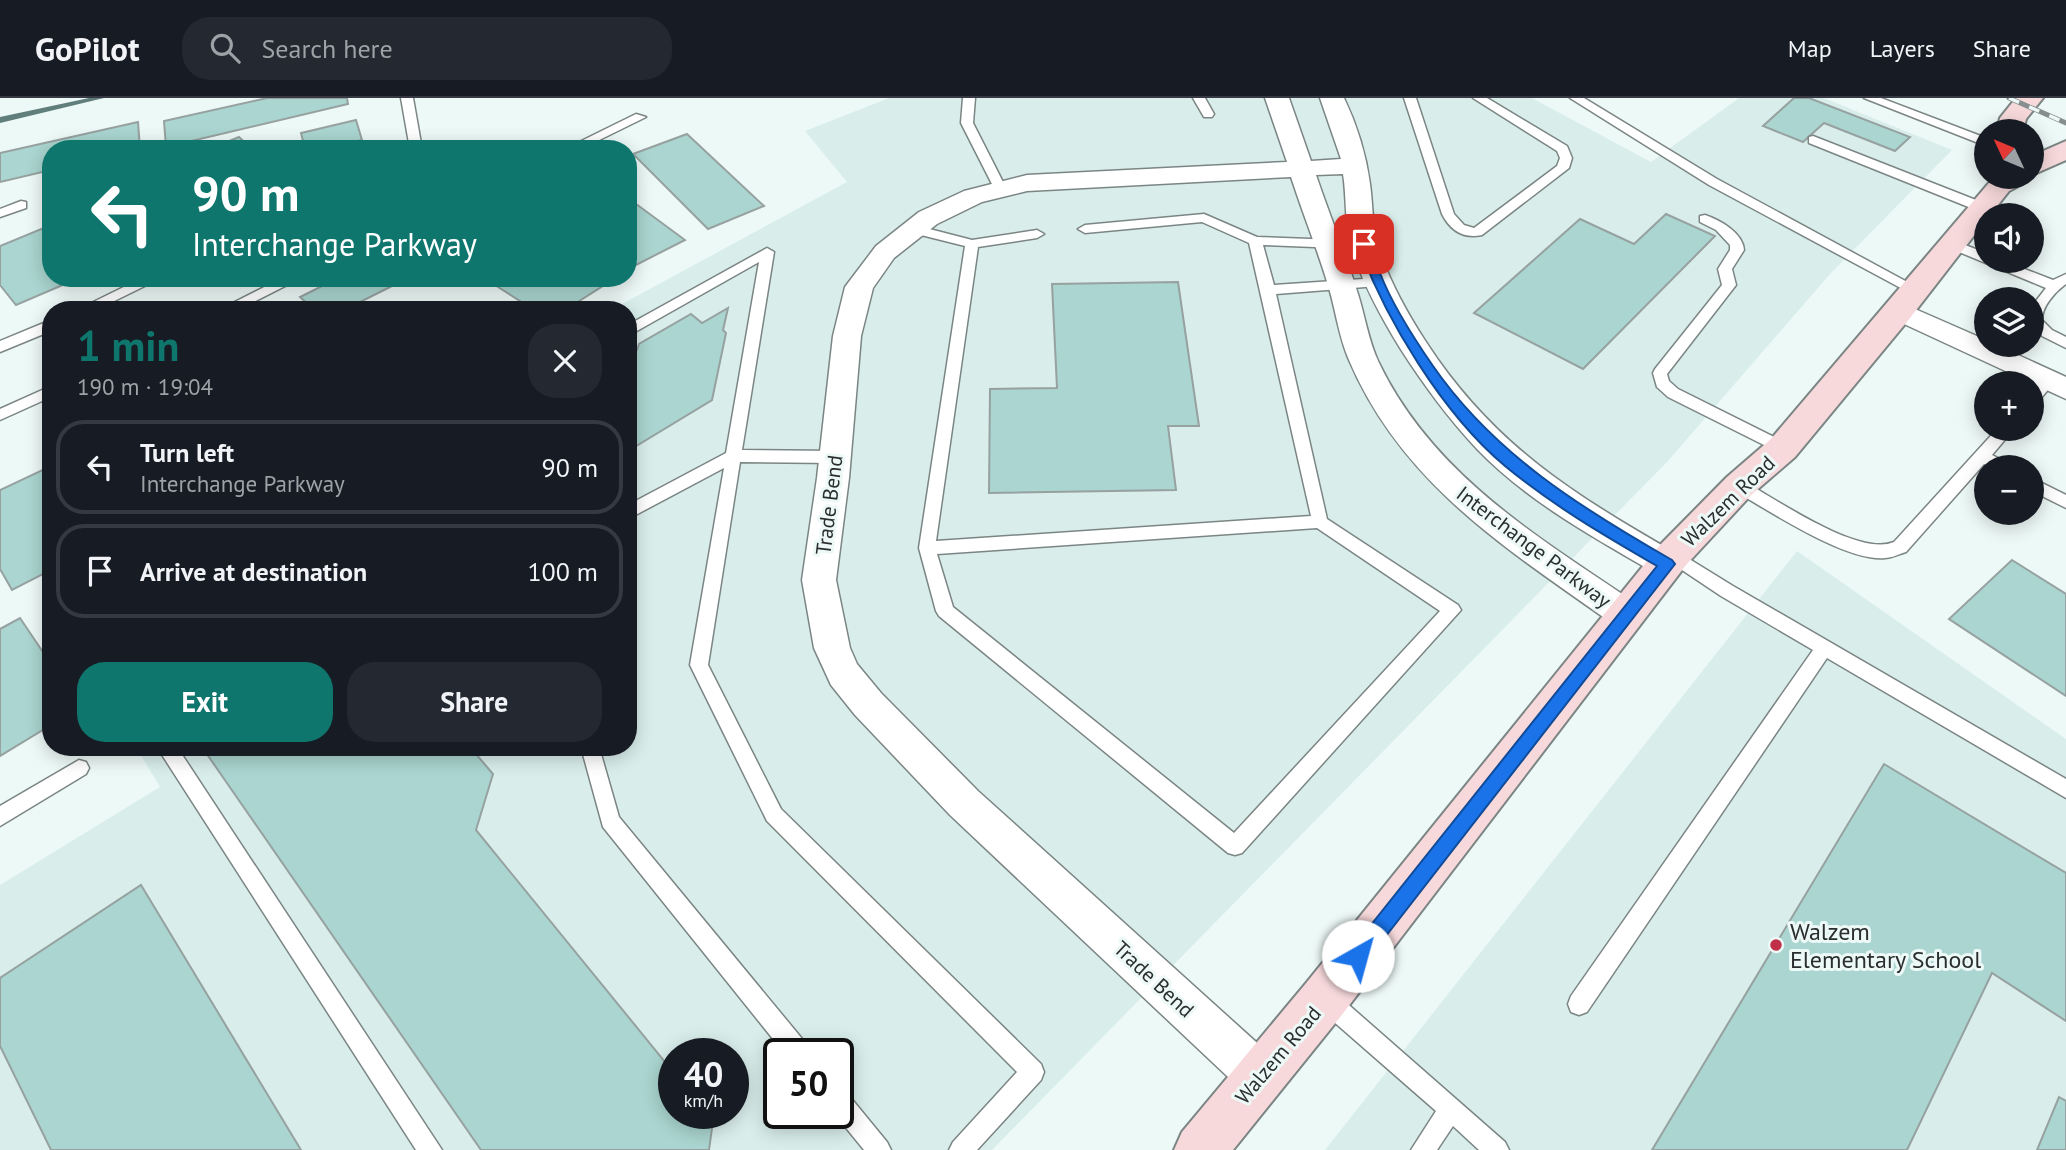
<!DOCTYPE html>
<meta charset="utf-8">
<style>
:root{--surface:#171b24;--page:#242831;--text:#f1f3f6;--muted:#9ea1a6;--line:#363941;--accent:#0f766e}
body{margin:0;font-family:"PT Sans",sans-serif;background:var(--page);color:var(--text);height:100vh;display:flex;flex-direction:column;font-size:26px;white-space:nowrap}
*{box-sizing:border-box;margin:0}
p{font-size:23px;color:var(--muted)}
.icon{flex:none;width:38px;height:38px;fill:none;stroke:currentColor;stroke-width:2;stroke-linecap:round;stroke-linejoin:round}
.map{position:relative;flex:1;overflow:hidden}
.sheet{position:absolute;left:42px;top:203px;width:595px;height:455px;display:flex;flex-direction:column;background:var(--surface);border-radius:28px;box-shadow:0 4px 18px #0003}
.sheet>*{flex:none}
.banner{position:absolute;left:42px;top:42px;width:595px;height:147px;border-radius:28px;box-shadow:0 4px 18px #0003;background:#0f766e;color:#fff;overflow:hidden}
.needle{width:46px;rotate:314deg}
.tools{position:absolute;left:1974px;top:21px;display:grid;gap:14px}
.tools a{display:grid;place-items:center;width:70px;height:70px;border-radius:50%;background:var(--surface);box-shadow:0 4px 18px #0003;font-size:35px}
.speed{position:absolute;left:658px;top:940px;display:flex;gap:14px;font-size:35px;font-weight:700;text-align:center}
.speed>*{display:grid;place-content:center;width:91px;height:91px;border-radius:50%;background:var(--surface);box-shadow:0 4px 18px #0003;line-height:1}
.speed small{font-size:18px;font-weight:400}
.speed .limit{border:4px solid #111;border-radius:10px;background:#fff;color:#111}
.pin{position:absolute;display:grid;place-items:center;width:60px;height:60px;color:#fff;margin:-30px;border-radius:14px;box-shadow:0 4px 10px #0006}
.me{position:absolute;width:77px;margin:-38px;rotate:38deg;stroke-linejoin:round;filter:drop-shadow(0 0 5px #0008)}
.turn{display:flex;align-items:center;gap:24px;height:147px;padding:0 35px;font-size:32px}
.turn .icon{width:91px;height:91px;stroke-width:2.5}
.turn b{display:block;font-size:49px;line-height:60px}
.round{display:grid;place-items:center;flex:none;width:74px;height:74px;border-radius:28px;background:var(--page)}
.summary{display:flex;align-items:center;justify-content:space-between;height:119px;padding:0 35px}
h1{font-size:42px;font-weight:700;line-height:52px;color:var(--accent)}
.cta{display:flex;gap:14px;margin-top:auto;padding:14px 35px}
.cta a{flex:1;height:80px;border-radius:28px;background:var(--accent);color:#fff;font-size:28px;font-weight:700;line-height:80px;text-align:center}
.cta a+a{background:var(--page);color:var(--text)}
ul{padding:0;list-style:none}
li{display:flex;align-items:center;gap:21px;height:94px;margin:0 14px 10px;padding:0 21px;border:4px solid var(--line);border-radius:28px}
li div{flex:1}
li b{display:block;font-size:26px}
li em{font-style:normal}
header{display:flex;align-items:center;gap:42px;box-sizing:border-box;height:98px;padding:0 35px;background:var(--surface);border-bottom:2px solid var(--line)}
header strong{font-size:33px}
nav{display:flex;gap:38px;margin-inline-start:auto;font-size:24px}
.search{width:490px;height:63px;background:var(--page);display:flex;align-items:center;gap:18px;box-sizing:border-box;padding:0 24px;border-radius:28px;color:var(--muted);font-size:26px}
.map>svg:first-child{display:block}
.built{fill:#d9eeeb;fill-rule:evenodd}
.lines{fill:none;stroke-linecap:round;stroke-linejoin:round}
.stream{fill:#607e7b;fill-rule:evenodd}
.building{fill:#aad5d0;stroke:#96a1a0;stroke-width:2}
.lane-casing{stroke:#7b8584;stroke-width:3}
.street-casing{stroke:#7b8584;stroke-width:3}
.secondary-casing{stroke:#7b8584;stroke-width:4}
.lane{fill:#fff;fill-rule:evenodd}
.street{fill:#fff;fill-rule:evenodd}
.secondary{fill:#f7d9db;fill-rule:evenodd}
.rail-casing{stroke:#878f8e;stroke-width:5}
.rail{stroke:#edf9f7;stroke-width:3.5;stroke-dasharray:11;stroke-linecap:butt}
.route{fill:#1a73e8;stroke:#114b97;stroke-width:2}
.poi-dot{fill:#c13049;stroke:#edf9f7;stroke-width:2.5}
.labels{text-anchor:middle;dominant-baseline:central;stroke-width:6;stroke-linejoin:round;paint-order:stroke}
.street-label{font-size:21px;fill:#2a2e2e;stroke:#edf9f7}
.near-poi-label{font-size:24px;fill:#2a2e2e;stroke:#edf9f7;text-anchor:start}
</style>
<header>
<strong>GoPilot</strong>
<div class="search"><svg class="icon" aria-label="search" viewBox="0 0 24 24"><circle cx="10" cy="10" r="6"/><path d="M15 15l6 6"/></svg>Search here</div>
<nav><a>Map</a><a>Layers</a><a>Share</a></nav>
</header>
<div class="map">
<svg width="2066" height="1052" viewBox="0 0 2066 1052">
<rect width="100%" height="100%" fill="#edf9f7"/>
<g class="built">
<path d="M889,0H1532L1651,64L1739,0H1824L1952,52L1831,175L1667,364L992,1052H0V787L160,689L136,649H628V212H611L847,84L805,33ZM674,956H733V1015H674ZM779,956H838V1015H779Z"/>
<polygon points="1797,453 2066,641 2066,1052 1325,1052"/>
</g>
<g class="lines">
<polygon class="stream" points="89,0 104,0 0,25 0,19"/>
</g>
<g class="building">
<polygon points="267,0 347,0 348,6 166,49 164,23"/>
<polygon points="1794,0 1809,0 1910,39 1895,53 1824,25 1803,44 1763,28"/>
<polygon points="356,22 362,42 323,51 305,51 301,35"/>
<polygon points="138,24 140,51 51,51 51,72 0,84 0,55"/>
<polygon points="687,36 764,108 708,131 633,56"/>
<polygon points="239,39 252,51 210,51"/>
<polygon points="628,100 685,142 628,171"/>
<polygon points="1666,116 1715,138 1583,271 1474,215 1580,121 1634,146"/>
<polygon points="51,127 51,180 79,180 16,207 0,187 0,148"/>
<polygon points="338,180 385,180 394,187 362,203 372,212 314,212 300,199"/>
<polygon points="484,180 596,180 606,186 565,212 534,212"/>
<polygon points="1178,184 1199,328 1168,328 1176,392 989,395 990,291 1057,290 1052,186"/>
<polygon points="728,210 723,232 726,235 712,302 628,353 628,256 637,252 639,246 691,216 702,225"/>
<polygon points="51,368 51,472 12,492 0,471 0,392"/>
<polygon points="2012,462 2066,496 2066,598 1949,521"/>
<polygon points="20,520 51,566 51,627 0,658 0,531"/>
<polygon points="202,649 470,649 493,676 476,732 674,975 674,1015 707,1015 713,1023 709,1052 481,1052"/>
<polygon points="1884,666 2066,775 2066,923 1992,875 1907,1052 1652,1052"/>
<polygon points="141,787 301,1052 51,1052 0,948 0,880"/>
<polygon points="2059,999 2066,1003 2066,1052 2037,1052"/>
</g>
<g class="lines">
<g class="lane-casing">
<g id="lane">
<polygon points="401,0 413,0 422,51 410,51"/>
<polygon points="963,0 975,0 973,25 1006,90 1004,93 996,93 994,90 961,25"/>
<polygon points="1193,0 1205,0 1214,16 1212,19 1204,19"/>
<path d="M1404,0H1416L1454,116L1464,127L1474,130L1557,68L1560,60L1557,53L1473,0H1487L1567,48L1572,60L1569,70L1482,137C1463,141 1450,132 1442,116Z"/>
<polygon points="1570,0 1584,0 1717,81 1922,192 1915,196 1910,195 1709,87"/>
<polygon points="1864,0 1881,0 1986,40 1986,48"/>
<polygon points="636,16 646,19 581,51 565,51"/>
<polygon points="1813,38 1986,106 1987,109 1986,112 1976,112 1809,45 1809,39"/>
<polygon points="21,103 26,104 26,110 0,119 0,111"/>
<path d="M1204,116L1257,139L1364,143L1371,147L1364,151L1263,147L1274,187L1378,180L1385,184L1378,188L1276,196L1327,421L1458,507L1461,512L1242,755L1235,757L1228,755L939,518L936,513L919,450L965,148L909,134L907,131L914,127L972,142L1037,132L1044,136L1037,140L978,149L936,443L1311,418L1249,145L1202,124L1085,135L1078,131L1085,127ZM1317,430L1440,513L1234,735L953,509L937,456Z"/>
<path d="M1705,117C1720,122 1743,135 1744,152L1732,171L1736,187L1667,276L1669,283L1678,291L1788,346L1791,350L1788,354H1778L1668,299L1657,289L1653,275L1655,271L1722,187L1718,171L1730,152V147L1716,132L1700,124V118Z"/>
<path d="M1952,142L1986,155V163H2004L2053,182L2066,176V186C2055,194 2042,208 2042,222L2052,232L2066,239V250L2042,238L2032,228V208L2046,190L1947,149L1945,146Z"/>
<polygon points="767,150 774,154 742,352 836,353 844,359 836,365 740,364 708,567 781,711 1041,966 1044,974 1041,982 977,1052 949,1052 953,1044 1017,974 767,723 690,567 724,370 628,421 628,407 726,355 759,164 628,238 628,227"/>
<polygon points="142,180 161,180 96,212 77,212"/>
<polygon points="282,180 301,180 238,212 219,212"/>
<polygon points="51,222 51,233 0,254 0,243"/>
<polygon points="2049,277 2056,282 2037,305 2032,306 2032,292 2044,278"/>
<polygon points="51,288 51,299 0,322 0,311"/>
<path d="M1997,331H2014L1992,357L2008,365L2010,369H1990L1984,366L1906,454C1899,456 1892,460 1885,460C1846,464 1768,412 1733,392L1731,388L1733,384H1745C1777,402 1859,459 1894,444Z"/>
<polygon points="2032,380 2066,397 2066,410 2032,393"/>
<polygon points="1673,451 1733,488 2066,681 2066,700 1827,560 1587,914 1579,917 1571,914 1568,906 1571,898 1813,552 1721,498 1667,462 1665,457 1667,452"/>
<polygon points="157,649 177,649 442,1052 416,1052"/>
<polygon points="581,649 599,649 619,719 808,948 811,956 785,956 603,729"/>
<polygon points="79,662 86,664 89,670 86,676 0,728 0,708"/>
<polygon points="1326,891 1334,894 1505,1044 1509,1052 1479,1052 1453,1028 1437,1052 1411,1052 1436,1013 1318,910 1315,902 1318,894"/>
<polygon points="838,991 846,994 887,1044 891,1052 864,1052 834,1015 838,1015"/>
</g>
</g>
<g class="street-casing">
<g id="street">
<path d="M1265,0H1289L1311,63L1341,61L1320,0H1344C1357,27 1366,56 1370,86C1373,107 1372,129 1378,149C1389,182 1407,215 1426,244C1493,347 1574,397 1679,457L1684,466L1679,475L1667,479L1655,475C1593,439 1527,403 1477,351C1448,320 1423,286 1400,250C1381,219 1362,185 1352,150C1344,126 1347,100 1343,76L1316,77C1329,116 1345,154 1357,193C1365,217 1368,242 1379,265C1433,377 1538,439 1637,506L1642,516L1637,526L1625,530L1613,526C1507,451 1402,386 1349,262C1339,239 1336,214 1329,190C1318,153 1303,116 1291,79L1027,93L982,104L937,126L894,160L873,190L861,238L849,380L836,482L850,550L857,566L881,595L978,693L1276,962L1282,978L1276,994L1260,1000L1244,994L950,717L855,617L831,587L814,550L802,482L817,380L833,238L845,189L876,148L919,114L964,93L1027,77L1287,64Z"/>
<polygon points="1899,204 1986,242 1986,247 1996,247 2066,279 2066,301 1889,219 1885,213 1889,207"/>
</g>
</g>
<g class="secondary-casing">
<g id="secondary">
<polygon points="2016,0 2043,0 2026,21 2023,33 1997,33 2000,20"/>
<polygon points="2066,43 2066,62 2032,77 2032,58"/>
<polygon points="1994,79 2028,79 2024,85 2009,93 1990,117 1986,117 1986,122 1910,220 1795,359 1751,397 1686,467 1341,918 1233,1052 1174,1052 1182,1034 1307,884 1660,447 1727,379 1771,341"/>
</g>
</g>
<use href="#lane" class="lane"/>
<use href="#street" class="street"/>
<use href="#secondary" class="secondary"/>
<g class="rail-casing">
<polyline id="rail" points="2009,0 2066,25"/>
</g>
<use href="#rail" class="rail"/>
</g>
<path class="route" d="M1364,143C1374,147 1377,165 1380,175C1391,204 1415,242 1433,268C1494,356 1581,410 1672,462L1675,466L1365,865L1358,868L1351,865L1348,858L1351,852L1657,468C1605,438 1552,407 1505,368C1443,316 1385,221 1358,146Z"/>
<circle class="poi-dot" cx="1776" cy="847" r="7"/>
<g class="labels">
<g class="street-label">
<text transform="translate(1728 403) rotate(-44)">Walzem Road</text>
<text transform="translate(829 407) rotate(-83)">Trade Bend</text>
<text transform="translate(1534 449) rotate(37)">Interchange Parkway</text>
<text transform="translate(1154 881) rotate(43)">Trade Bend</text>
<text transform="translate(1278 957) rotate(-50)">Walzem Road</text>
</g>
<g class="near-poi-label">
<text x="1790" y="833">Walzem<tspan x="1790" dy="28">Elementary School</tspan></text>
</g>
</g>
</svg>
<div class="tools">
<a><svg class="needle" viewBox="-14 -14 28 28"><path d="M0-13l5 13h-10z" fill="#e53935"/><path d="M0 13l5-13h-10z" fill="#9ea1a6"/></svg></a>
<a><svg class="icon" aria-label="sound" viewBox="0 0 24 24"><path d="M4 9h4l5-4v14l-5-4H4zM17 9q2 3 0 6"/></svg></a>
<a><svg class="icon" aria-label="layers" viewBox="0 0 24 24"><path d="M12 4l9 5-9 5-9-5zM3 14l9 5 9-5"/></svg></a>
<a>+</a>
<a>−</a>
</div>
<div class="speed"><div>40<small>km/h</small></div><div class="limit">50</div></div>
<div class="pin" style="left:1364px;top:146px;background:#d93025"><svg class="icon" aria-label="arrive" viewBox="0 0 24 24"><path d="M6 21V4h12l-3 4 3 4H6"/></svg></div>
<svg class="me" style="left:1358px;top:858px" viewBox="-20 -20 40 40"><circle r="19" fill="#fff"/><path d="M0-13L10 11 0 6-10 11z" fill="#1a73e8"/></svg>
<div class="banner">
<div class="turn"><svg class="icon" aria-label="left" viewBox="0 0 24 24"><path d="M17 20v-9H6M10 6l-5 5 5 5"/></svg><div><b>90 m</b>Interchange Parkway</div></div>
</div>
<section class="sheet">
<div class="summary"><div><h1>1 min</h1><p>190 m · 19:04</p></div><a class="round"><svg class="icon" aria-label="close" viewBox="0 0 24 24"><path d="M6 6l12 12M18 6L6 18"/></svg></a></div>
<ul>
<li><svg class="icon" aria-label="left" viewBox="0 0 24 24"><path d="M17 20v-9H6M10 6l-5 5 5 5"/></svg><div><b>Turn left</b><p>Interchange Parkway</p></div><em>90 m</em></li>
<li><svg class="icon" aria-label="arrive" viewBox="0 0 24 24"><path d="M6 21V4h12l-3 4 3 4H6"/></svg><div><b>Arrive at destination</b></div><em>100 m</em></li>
</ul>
<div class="cta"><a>Exit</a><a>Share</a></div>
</section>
</div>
